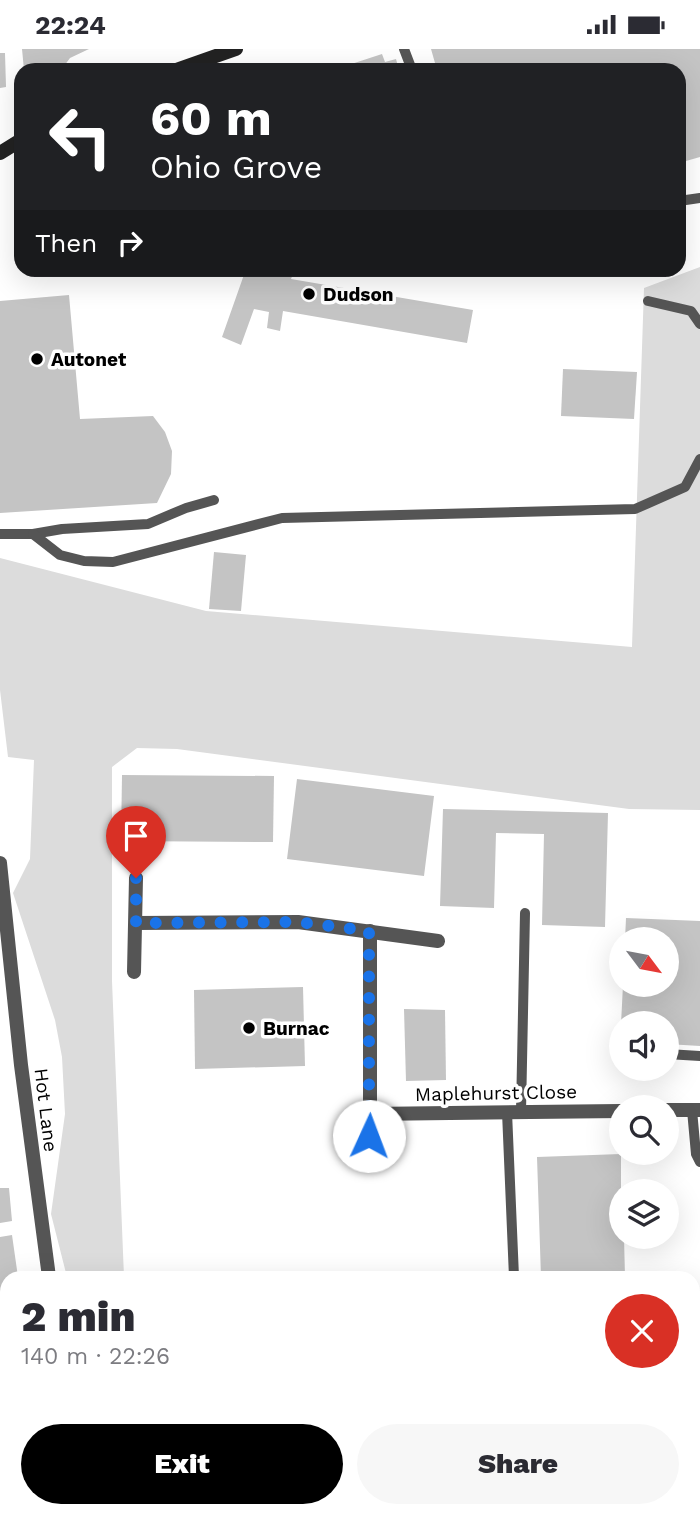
<!DOCTYPE html>
<meta charset="utf-8">
<style>
:root{--surface:#fff;--page:#f7f7f7;--text:#2b2b33;--muted:#7c7c81;--accent:#000}
body{margin:0;font-family:"Work Sans",sans-serif;background:var(--page);color:var(--text);height:100vh;display:flex;flex-direction:column;font-size:26px;white-space:nowrap}
*{box-sizing:border-box;margin:0}
p{font-size:23px;color:var(--muted)}
.icon{flex:none;width:38px;height:38px;fill:none;stroke:currentColor;stroke-width:2;stroke-linecap:round;stroke-linejoin:round}
.map{position:relative;flex:1;overflow:hidden}
.drawer{position:absolute;left:0px;top:1222px;width:700px;height:247px;display:flex;flex-direction:column;background:var(--surface);border-radius:21px 21px 0 0;box-shadow:0 7px 28px #0002}
.drawer>*{flex:none}
.hud{position:absolute;left:14px;top:14px;width:672px;height:214px;border-radius:21px;box-shadow:0 7px 28px #0002;background:#202124;color:#fff;overflow:hidden}
.needle{width:46px;rotate:122deg}
.fabs{position:absolute;left:609px;top:878px;display:grid;gap:14px}
.fabs a{display:grid;place-items:center;width:70px;height:70px;border-radius:50%;background:var(--surface);box-shadow:0 7px 28px #0002;font-size:35px}
.pin{position:absolute;display:grid;place-items:center;width:60px;height:60px;color:#fff;margin:-72px -30px;border-radius:50% 50% 50% 0;rotate:-45deg;box-shadow:0 0 7px #0007}
.pin .icon{rotate:45deg}
.me{position:absolute;width:77px;margin:-38px;rotate:2deg;stroke-linejoin:round;filter:drop-shadow(0 0 5px #0008)}
.turn{display:flex;align-items:center;gap:24px;height:147px;padding:0 21px;font-size:32px}
.turn .icon{width:91px;height:91px;stroke-width:2.5}
.turn b{display:block;font-size:49px;line-height:60px}
.then{display:flex;align-items:center;height:66px;padding:0 21px;background:#0003;gap:14px;font-size:26px}
.round{display:grid;place-items:center;flex:none;width:74px;height:74px;border-radius:37px;background:var(--page)}
.headline{display:flex;align-items:center;justify-content:space-between;height:119px;padding:0 21px}
h1{font-size:42px;font-weight:800;line-height:52px}
.primary-button{display:flex;gap:14px;margin-top:auto;padding:14px 21px}
.primary-button a{flex:1;height:80px;border-radius:42px;background:var(--accent);color:#fff;font-size:28px;font-weight:800;line-height:80px;text-align:center}
.primary-button a+a{background:var(--page);color:var(--text)}
.status{display:flex;justify-content:space-between;align-items:center;height:49px;padding:0 35px;background:var(--surface);direction:ltr}
.status svg{height:19px;fill:currentColor}
.map>svg:first-child{display:block}
.green{fill:#dcdcdc}
.building{fill:#c4c4c4}
.lines{fill:none;stroke-linecap:round;stroke-linejoin:round}
.lane{stroke:#555;stroke-width:10}
.street{stroke:#555;stroke-width:14}
.secondary{stroke:#222;stroke-width:14}
.route{stroke:#1a73e8;stroke-width:12;stroke-dasharray:0 21.6}
.poi-dot{fill:#000;stroke:#fff;stroke-width:2.5}
.labels{text-anchor:middle;dominant-baseline:central;stroke-width:7;stroke-linejoin:round;paint-order:stroke}
.poi-label{font-size:19px;font-weight:bold;fill:#000;stroke:#fff;text-anchor:start}
.street-label{font-size:19px;fill:#000;stroke:#fff}
</style>
<div class="status"><b>22:24</b><svg viewBox="0 0 49 12"><path d="M0 12V9h3v3zM5 12V6h3v6zM10 12V3h3v9zM15 12V0h3v12zM26 1h20v11H26zM47 4h2v5h-2z"/></svg></div>
<div class="map">
<svg width="700" height="1467" viewBox="0 0 700 1467">
<rect width="100%" height="100%" fill="#fff"/>
<polygon class="green" points="700,218 700,761 629,760 177,700 137,699 112,718 112,932 124,1228 67,1228 51,1165 65,1065 62,1008 55,971 13,844 30,810 34,711 8,708 0,641 0,509 206,562 632,598 644,239"/>
<g class="building">
<polygon points="22,0 89,0 70,9 61,21 24,21"/>
<polygon points="431,0 700,0 700,108 679,114 679,21 437,21"/>
<polygon points="0,4 5,4 6,38 0,39"/>
<polygon points="382,5 385,13 396,10 399,21 333,21"/>
<polygon points="246,220 295,220 291,230 473,261 467,294 283,262 280,282 267,279 269,263 254,260 241,296 222,288"/>
<polygon points="69,246 80,370 153,367 165,383 172,402 171,425 157,454 0,464 0,252"/>
<polygon points="563,320 637,323 634,370 561,367"/>
<polygon points="214,503 246,506 241,562 209,560"/>
<polygon points="122,726 274,727 273,793 121,792"/>
<polygon points="297,730 434,747 424,827 287,810"/>
<polygon points="443,760 608,764 605,878 542,876 544,785 496,784 494,859 440,857"/>
<polygon points="626,869 700,872 700,997 667,995 667,975 621,975 623,936 667,936 667,891 625,891"/>
<polygon points="303,938 305,1017 195,1020 194,941"/>
<polygon points="404,960 445,961 446,1031 406,1032"/>
<polygon points="621,1105 621,1188 624,1188 625,1228 541,1228 537,1108"/>
<polygon points="0,1139 9,1139 12,1172 0,1174"/>
<polygon points="12,1186 18,1228 7,1228 7,1294 0,1296 0,1188"/>
<polygon points="0,1402 7,1418 7,1461 42,1461 45,1467 0,1467"/>
<rect x="310" y="1461" width="42" height="6"/>
<polygon points="609,1463 610,1467 567,1467 567,1465"/>
</g>
<g class="lines">
<g class="lane">
<polyline points="404,0 412,21"/>
<polyline points="679,152 700,149"/>
<polyline points="648,252 691,262 700,275"/>
<polyline points="0,485 33,485 62,480 148,475 186,459 214,451"/>
<polyline points="33,485 60,506 84,512 113,513 282,469 635,460 685,438 700,410"/>
<polyline points="667,1005 700,1007"/>
<polyline points="692,1061 696,1105 700,1113"/>
<polyline points="507,1063 514,1228"/>
<polyline points="521,1063 525,864"/>
<polyline points="647,1461 647,1467"/>
</g>
<g class="street">
<polyline points="0,814 21,1016 49,1228"/>
<polyline points="136,874 298,873 438,892"/>
<polyline points="134,923 136,829"/>
<polyline points="667,1061 700,1061"/>
<polyline points="370,1065 621,1062"/>
<polyline points="368,1109 370,1065 370,882"/>
<polyline points="85,1461 86,1467"/>
<polyline points="262,1461 262,1467"/>
</g>
<g class="secondary">
<polyline points="176,21 236,0"/>
<polyline points="0,104 21,91"/>
</g>
</g>
<g class="lines">
<polyline class="route" points="136,829 136,874 298,873 369,882 369,1087"/>
</g>
<g class="poi-dot">
<circle cx="309" cy="245" r="7"/>
<circle cx="37" cy="310" r="7"/>
<circle cx="249" cy="979" r="7"/>
</g>
<g class="labels">
<g class="poi-label">
<text x="323" y="245">Dudson</text>
<text x="51" y="310">Autonet</text>
<text x="263" y="979">Burnac</text>
</g>
<g class="street-label">
<text transform="translate(496 1044) rotate(-1)">Maplehurst Close</text>
<text transform="translate(46 1061) rotate(83)">Hot Lane</text>
</g>
</g>
</svg>
<div class="fabs">
<a><svg class="needle" viewBox="-14 -14 28 28"><path d="M0-13l5 13h-10z" fill="#e53935"/><path d="M0 13l5-13h-10z" fill="#7c7c81"/></svg></a>
<a><svg class="icon" aria-label="sound" viewBox="0 0 24 24"><path d="M4 9h4l5-4v14l-5-4H4zM17 9q2 3 0 6"/></svg></a>
<a><svg class="icon" aria-label="search" viewBox="0 0 24 24"><circle cx="10" cy="10" r="6"/><path d="M15 15l6 6"/></svg></a>
<a><svg class="icon" aria-label="layers" viewBox="0 0 24 24"><path d="M12 4l9 5-9 5-9-5zM3 14l9 5 9-5"/></svg></a>
</div>
<div class="pin" style="left:136px;top:829px;background:#d93025"><svg class="icon" aria-label="arrive" viewBox="0 0 24 24"><path d="M6 21V4h12l-3 4 3 4H6"/></svg></div>
<svg class="me" style="left:369px;top:1087px" viewBox="-20 -20 40 40"><circle r="19" fill="#fff"/><path d="M0-13L10 11 0 6-10 11z" fill="#1a73e8"/></svg>
<div class="hud">
<div class="turn"><svg class="icon" aria-label="left" viewBox="0 0 24 24"><path d="M17 20v-9H6M10 6l-5 5 5 5"/></svg><div><b>60 m</b>Ohio Grove</div></div>
<div class="then">Then<svg class="icon" aria-label="right" viewBox="0 0 24 24"><path d="M7 20v-9h11M14 6l5 5-5 5"/></svg></div>
</div>
<section class="drawer">
<div class="headline"><div><h1>2 min</h1><p>140 m · 22:26</p></div><a class="round" style="background:#d93025;color:#fff"><svg class="icon" aria-label="close" viewBox="0 0 24 24"><path d="M6 6l12 12M18 6L6 18"/></svg></a></div>
<div class="primary-button"><a>Exit</a><a>Share</a></div>
</section>
</div>
